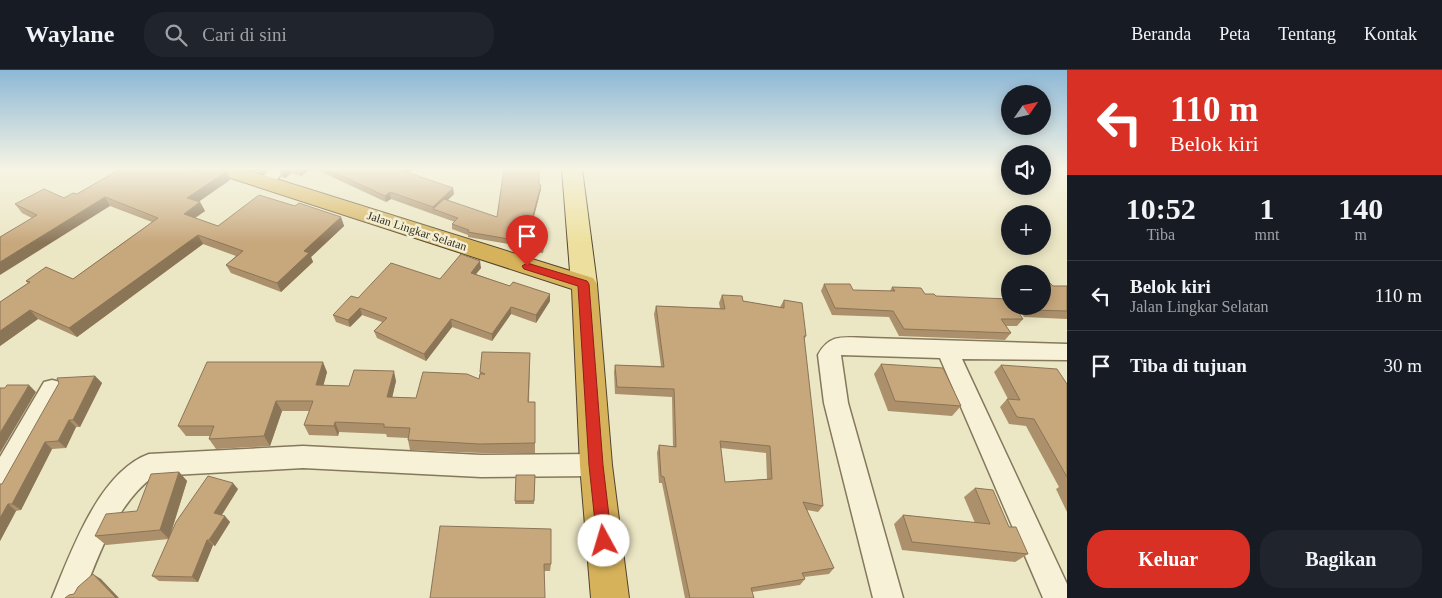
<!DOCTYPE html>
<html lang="id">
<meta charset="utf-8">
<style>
:root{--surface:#171b24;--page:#20242c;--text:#f1f3f6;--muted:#9ea1a6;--line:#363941;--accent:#d93025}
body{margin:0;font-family:Georgia,serif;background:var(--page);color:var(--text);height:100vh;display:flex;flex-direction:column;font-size:19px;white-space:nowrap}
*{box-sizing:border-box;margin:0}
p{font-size:16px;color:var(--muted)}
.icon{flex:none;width:28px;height:28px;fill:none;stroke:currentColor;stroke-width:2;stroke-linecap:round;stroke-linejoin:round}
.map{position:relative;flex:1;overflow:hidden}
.details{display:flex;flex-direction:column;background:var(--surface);width:375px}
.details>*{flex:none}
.banner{background:#d93025;color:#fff;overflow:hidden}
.needle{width:32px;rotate:56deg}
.buttons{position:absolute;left:1001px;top:15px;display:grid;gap:10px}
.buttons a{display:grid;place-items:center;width:50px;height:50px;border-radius:50%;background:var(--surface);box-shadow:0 2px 12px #0003;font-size:25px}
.pin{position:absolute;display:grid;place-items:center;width:42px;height:42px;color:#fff;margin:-51px -21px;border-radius:50% 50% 50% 0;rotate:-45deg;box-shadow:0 0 5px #0007}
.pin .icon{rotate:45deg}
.me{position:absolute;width:55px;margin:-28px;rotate:354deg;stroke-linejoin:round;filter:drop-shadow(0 0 4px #0008)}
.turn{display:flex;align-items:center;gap:18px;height:105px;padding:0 20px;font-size:22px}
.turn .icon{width:65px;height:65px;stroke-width:2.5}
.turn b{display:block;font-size:35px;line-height:42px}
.eta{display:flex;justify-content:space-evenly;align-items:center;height:85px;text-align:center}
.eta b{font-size:30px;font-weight:700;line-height:35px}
.cta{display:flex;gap:10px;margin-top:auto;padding:10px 20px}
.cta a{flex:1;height:58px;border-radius:20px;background:var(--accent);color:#fff;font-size:20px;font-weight:700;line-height:58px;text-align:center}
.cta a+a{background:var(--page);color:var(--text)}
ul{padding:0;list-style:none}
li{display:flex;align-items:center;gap:15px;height:70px;padding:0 20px;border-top:1px solid var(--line)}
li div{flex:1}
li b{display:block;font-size:19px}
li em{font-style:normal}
header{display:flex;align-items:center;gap:30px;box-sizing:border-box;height:70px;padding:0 25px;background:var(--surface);border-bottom:1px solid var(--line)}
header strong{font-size:24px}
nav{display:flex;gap:28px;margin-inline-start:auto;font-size:18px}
.search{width:350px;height:45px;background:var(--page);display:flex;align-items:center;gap:12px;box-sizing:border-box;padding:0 18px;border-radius:20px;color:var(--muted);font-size:19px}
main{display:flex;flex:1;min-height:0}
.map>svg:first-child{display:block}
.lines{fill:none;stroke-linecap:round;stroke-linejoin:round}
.minor-casing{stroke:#85785c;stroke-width:3}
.major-casing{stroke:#534530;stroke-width:2}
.highway-casing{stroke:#534530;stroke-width:2}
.minor{fill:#f7f2d7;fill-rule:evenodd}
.major{fill:#ede09e;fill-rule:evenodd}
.highway{fill:#d6b25a;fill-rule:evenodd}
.wall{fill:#ab906b;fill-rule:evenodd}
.shaded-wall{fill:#8b7557}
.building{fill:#c7a77c;stroke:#8b7557;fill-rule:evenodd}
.route{fill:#d93025;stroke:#8d1f18}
.labels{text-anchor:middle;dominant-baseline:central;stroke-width:5;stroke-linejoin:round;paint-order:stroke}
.street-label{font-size:12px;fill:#362d1f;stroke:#f3efd3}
</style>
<header>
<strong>Waylane</strong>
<div class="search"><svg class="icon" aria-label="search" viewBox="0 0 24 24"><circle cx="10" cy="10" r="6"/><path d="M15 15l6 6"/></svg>Cari di sini</div>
<nav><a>Beranda</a><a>Peta</a><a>Tentang</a><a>Kontak</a></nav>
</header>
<main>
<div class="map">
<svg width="1067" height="528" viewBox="0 0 1067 528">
<rect width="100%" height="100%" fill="#ebe6c4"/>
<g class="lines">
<g class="minor-casing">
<g id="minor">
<polygon points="269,99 286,99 271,116 259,116 257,113"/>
<path d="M869,268L1067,274V290L962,289L1067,514V528H1043L940,288L841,285L848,333L903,528H873L824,333L818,285C830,262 846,268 869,268Z"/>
<polygon points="52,310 60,312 64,319 9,419 0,423 0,387 44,312"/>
<path d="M303,376L481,385L596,384L605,387L609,395L605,403L596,406L481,407L303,398L154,406C116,434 98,486 82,528H52C71,482 99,402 149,384Z"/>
</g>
</g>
<g class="major-casing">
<polygon id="major" points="562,99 582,99 597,214 593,220 584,223 575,220 571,214"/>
</g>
<g class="highway-casing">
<polygon id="highway" points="212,99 244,99 593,208 597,214 612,395 629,528 591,528 580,395 572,219 215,103"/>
</g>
<use href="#minor" class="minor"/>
<use href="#major" class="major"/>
<use href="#highway" class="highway"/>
</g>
<g class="wall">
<polygon points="118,99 189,99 230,110 198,132 200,132 205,141 195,148 218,156 295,136 341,147 344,156 311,187 313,192 281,222 231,203 226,195 236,186 203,174 77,267 38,249 0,276 0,232 28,213 26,211 73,209 152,152 110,136 32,148 22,143 15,134 64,128 77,124 119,100"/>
<polygon points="251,99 267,99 263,103"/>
<polygon points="280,99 311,99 301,106 292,103 285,108 282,107 279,100"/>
<polygon points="315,99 413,99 408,103 454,124 448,130 497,147 539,115 541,119 526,177 468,167 468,165 452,159 452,154 455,152 391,129 386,132"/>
<polygon points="546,165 543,183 528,181 528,178"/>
<polygon points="481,198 476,204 550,231 536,253 511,244 492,271 452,257 426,291 377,268 374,261 382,252 362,245 350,257 336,252 333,245 358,228 440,209"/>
<polygon points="824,214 853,220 890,221 892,217 936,226 1023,249 1017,256 1006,256 1011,263 1005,270 899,266 889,247 832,245 821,221"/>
<polygon points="1053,216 1067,216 1067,249 1024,247 1016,236 1042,236"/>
<polygon points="1010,218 1010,228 1006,222"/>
<path d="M722,225L743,231L780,237L784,230L806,266L804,270L823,436L818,442L807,440L834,498L829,504L804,507L805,509L800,515L752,522L754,528H685L662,413H659L657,383L659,375L673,377L672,327L615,324L614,302L615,295L661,296L654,244L656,236L720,238L719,233ZM721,378L766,383L767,409L725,412Z"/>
<polygon points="530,293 529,332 535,332 535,383 481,383 410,380 408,370 408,368 387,367 386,364 339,362 338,366 309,365 304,355 310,341 282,341 270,376 216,379 209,369 210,366 186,366 178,356 327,302 323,315 349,316 396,311 392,327 416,328 479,309 480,302"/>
<polygon points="881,294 961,336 952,346 888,341 874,304"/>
<polygon points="1001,295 1067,314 1067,442 1056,419 1059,417 1026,356 1009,354 1000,337 1007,329 1008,329 994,302"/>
<polygon points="95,306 102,313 80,357 76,357 66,378 52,379 21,440 16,441 0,471 2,414"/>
<polygon points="179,402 187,411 170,466 238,419 222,445 230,452 215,476 213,475 198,512 159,511 152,506 169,469 106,475 95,466 137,441"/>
<polygon points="516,405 535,405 534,434 515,434"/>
<polygon points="975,418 1009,457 1028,484 1015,492 902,480 894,454 903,445 975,453 964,427"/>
<polygon points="440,456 551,494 550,501 544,501"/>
</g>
<g class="shaded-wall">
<polygon points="262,99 267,99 263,103"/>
<polygon points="286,99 291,99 292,103 285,108 282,102"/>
<polygon points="299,99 311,99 301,106"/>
<polygon points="402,99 413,99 402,107 401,100"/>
<polygon points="227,101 230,110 191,137 187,128"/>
<polygon points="541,115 541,119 526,177 526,172"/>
<polygon points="453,118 454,124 436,141 433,139 434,143 433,137"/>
<polygon points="390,122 391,129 386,132 385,126"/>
<polygon points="105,127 110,136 0,205 0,192"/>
<polygon points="200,132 205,141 189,152 184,144"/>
<polygon points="341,147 344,156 311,187 313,192 281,222 277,213 304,181"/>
<polygon points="198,165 203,174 77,267 69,258"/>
<polygon points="480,191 481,198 471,210 471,203"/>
<polygon points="550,224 550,231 536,253 536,245"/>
<polygon points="511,237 511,244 492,271 492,264"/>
<polygon points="360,238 362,245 350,257 348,250"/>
<polygon points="30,240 38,249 0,276 0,261"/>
<polygon points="451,249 452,257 426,291 424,284"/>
<polygon points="323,292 327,302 321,325 316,315"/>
<polygon points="394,301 396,311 390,337 387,327"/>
<polygon points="95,306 102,313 80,357 73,350"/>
<polygon points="29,315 36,322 0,383 0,363"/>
<polygon points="276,331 282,341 270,376 264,366"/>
<polygon points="69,350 76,357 66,378 58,371"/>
<polygon points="335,352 339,362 338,366 334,356"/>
<polygon points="45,372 52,379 21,440 12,434"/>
<polygon points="179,402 187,411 169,469 160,460"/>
<polygon points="233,413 238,419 219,449 214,443"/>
<polygon points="8,434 16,441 0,471 0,448"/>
<polygon points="225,446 230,452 215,476 209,470"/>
<polygon points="207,470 213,475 198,512 192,507"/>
<polygon points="93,504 101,509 119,528 116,528"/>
</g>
<g class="building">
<polygon points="120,99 189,99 194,101 196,99 220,99 227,101 187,128 200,132 184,144 218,156 259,125 295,136 299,133 341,147 304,181 309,183 277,213 226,195 243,181 198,165 69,258 30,240 0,261 0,232 30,212 26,211 46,197 73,209 158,148 105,127 0,192 0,167 37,145 15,134 44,119 64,128 73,123 77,124"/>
<polygon points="280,99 286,99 282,102 279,100"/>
<polygon points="327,99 402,99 401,100 453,118 433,137 390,122 385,126"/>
<polygon points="504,99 539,99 539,115 541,115 526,172 468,162 469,160 452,154 458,148 433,139 444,129 497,147"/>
<polygon points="531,163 546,165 543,179 528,178"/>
<polygon points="461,184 480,191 471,203 510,216 513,212 550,224 536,245 511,237 492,264 451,249 424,284 374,261 387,248 360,238 348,250 333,245 351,226 358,228 391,193 440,209"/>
<polygon points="1042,212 1050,213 1053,216 1067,216 1067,241 1031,240 1028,236 1042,236"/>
<polygon points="824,214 850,214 853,220 895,221 892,217 921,218 925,224 934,224 936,226 1009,229 1010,231 1010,236 1014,236 1023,249 1001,249 1011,263 904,259 893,241 835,238"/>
<path d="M722,225L742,226L743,231L784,238V230L802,233L806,266H804L823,436L803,432L834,498L802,503L805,509L751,518L754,528H690L664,407L661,406L659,375L676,377L674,319L617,317L615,295L664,297L656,236L725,239ZM720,371L770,376L772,409L725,412Z"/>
<polygon points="482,282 530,283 528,332 535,332 535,373 480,374 408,370 410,358 384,357 384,354 335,352 334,356 304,355 313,331 276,331 264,366 209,369 214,356 178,356 207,292 323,292 316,315 349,316 354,300 394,301 387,327 416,328 423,302 467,304 479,309 480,304 485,304 480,302"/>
<polygon points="881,294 943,298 961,336 895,331"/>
<polygon points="1001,295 1057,299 1067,314 1067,407 1034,349 1017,347 1007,329 1020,330"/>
<polygon points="95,306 73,350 69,350 58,371 45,372 12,434 8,434 0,448 0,414 2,414 59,313 57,308"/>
<polygon points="7,315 29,315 0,363 0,318 5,318"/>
<polygon points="179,402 160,460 95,466 106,444 137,441 151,404"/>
<polygon points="516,405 535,405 534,431 515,431"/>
<polygon points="208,406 233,413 214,443 225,446 209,470 207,470 192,507 152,506 176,452"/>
<polygon points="975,418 993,420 1009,457 1016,457 1028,484 912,472 903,445 990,454"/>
<polygon points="440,456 551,459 551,494 544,494 545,528 430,528"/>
<polygon points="93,504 116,528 65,528 69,525 74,524 78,517"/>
</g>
<linearGradient id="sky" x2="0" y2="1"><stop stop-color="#8db8d6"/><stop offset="0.57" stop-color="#f6f4e4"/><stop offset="1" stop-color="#f6f4e4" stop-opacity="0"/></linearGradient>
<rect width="1067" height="173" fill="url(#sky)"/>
<polygon class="route" points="527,193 587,211 589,214 603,395 612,471 610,476 604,478 599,476 597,471 589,395 578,216 524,199 522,196"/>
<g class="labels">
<g class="street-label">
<text transform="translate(417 161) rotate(18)">Jalan Lingkar Selatan</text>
</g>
</g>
</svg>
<div class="buttons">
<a><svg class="needle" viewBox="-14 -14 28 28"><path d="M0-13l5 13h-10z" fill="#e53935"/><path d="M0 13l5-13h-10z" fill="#9ea1a6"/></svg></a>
<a><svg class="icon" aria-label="sound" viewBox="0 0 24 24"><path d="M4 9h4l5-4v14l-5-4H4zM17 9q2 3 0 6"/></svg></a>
<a>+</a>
<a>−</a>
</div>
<div class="pin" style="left:527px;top:196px;background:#d93025"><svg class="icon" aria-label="arrive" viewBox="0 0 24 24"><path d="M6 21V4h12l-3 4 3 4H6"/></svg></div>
<svg class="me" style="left:604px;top:471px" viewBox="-20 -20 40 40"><circle r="19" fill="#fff"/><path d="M0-13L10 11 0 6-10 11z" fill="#d93025"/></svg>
</div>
<section class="details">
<div class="banner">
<div class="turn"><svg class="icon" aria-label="left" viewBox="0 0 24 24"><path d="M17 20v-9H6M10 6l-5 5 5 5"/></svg><div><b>110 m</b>Belok kiri</div></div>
</div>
<div class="eta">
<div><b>10:52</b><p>Tiba</p></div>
<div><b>1</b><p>mnt</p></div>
<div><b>140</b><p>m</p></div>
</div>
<ul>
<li><svg class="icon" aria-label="left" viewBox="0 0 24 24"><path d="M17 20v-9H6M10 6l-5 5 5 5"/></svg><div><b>Belok kiri</b><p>Jalan Lingkar Selatan</p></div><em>110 m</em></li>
<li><svg class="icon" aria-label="arrive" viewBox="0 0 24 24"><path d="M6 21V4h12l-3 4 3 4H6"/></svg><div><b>Tiba di tujuan</b></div><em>30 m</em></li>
</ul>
<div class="cta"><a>Keluar</a><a>Bagikan</a></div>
</section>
</main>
